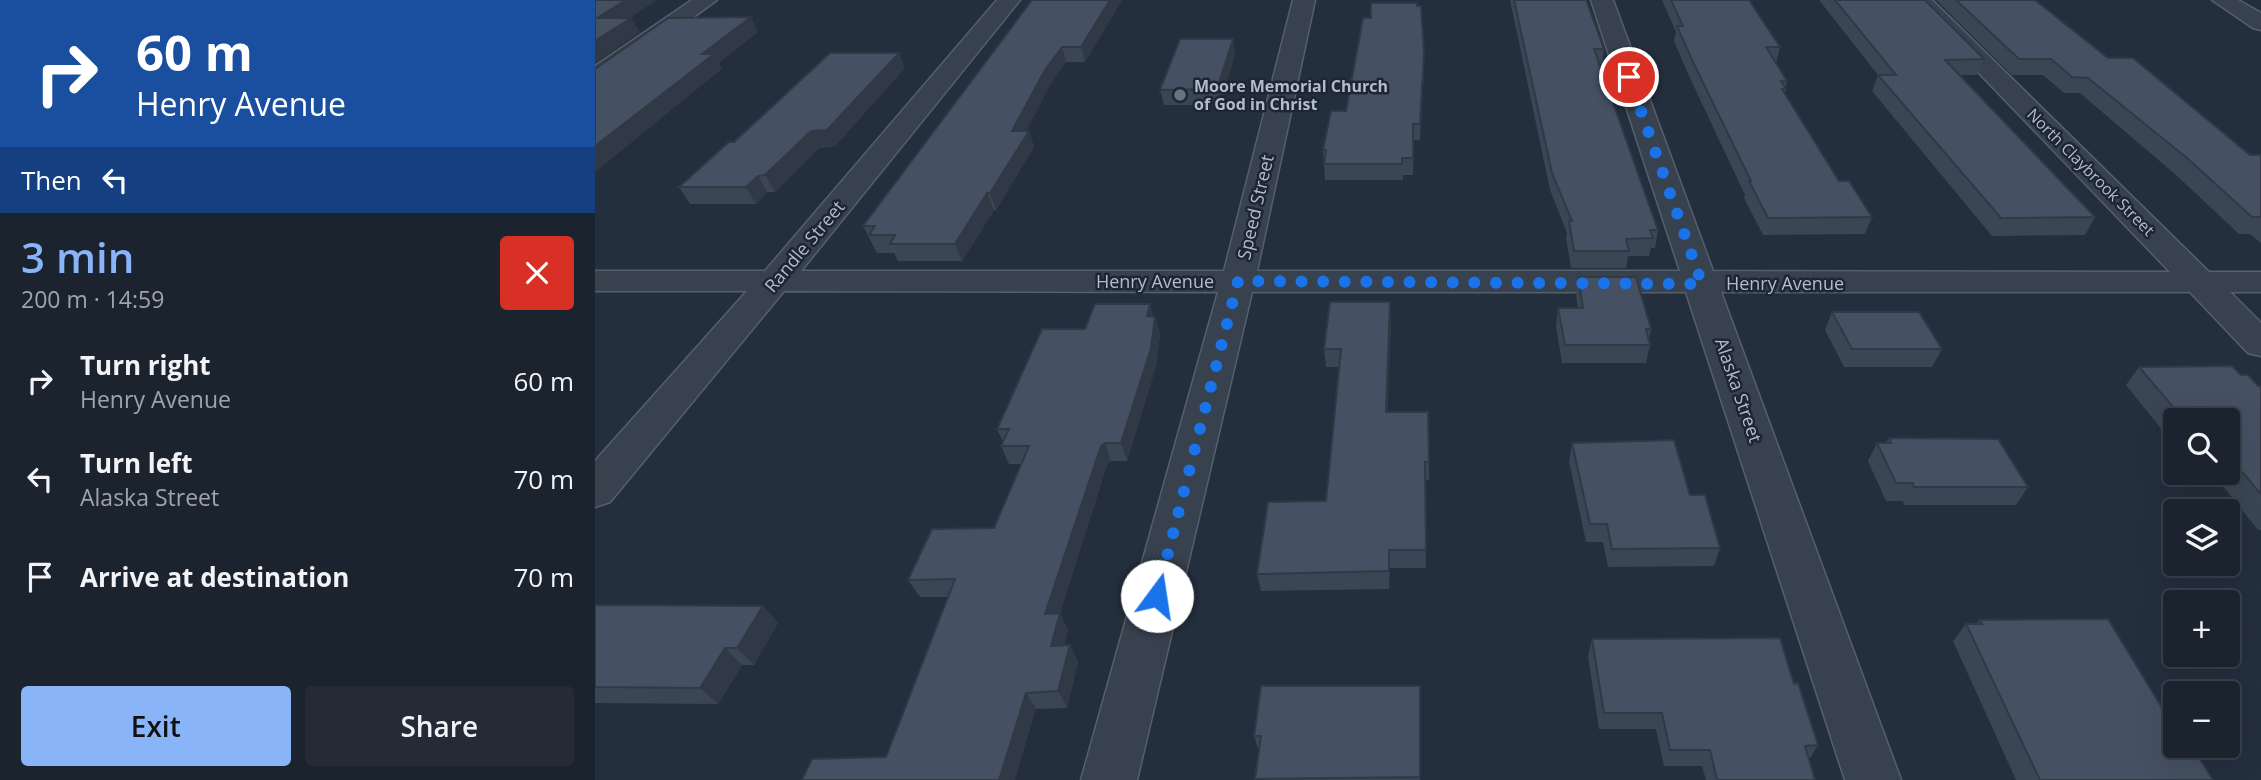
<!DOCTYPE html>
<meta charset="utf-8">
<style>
:root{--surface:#1b232e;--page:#242b36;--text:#f1f3f6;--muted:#a0a4aa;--line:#39404a;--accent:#8ab4f8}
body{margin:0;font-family:"Open Sans",sans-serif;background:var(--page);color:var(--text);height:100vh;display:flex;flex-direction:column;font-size:26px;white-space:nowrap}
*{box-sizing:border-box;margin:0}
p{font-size:23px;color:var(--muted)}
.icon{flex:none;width:38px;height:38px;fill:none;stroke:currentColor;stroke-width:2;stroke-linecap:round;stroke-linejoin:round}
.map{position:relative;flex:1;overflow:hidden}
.side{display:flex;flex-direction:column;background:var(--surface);width:595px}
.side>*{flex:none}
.top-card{background:#1a4fa0;color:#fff;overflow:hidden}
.controls{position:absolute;left:1568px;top:408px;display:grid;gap:14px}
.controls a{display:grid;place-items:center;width:77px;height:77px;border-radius:7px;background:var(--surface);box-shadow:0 7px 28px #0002,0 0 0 2px var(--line);font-size:35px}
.pin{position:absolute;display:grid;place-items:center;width:60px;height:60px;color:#fff;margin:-30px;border:4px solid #fff;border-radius:50%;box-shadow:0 2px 7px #0007}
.me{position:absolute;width:77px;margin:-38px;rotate:14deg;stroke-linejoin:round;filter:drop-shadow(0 0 5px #0008)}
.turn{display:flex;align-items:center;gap:24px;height:147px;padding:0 21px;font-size:32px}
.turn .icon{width:91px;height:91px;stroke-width:2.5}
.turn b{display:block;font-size:49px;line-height:60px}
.then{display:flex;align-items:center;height:66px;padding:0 21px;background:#0003;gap:14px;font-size:26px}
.round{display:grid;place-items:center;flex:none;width:74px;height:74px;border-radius:7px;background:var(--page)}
.headline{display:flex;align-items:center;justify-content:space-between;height:119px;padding:0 21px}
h1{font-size:42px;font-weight:600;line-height:52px;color:var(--accent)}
.primary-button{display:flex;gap:14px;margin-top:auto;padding:14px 21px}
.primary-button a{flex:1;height:80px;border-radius:7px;background:var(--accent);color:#111;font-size:28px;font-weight:600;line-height:80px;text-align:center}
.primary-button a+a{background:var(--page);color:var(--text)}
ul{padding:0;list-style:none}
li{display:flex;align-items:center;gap:21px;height:98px;padding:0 21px}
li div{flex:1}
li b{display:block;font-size:26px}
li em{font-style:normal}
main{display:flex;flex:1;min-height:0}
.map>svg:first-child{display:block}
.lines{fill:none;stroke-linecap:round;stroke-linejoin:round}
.minor-casing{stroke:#565f6c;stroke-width:3}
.minor{fill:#38414e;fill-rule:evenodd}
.wall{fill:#3b4654}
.shaded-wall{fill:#303945}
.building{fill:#455162;stroke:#303945;stroke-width:2}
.route{stroke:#1a73e8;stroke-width:12;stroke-dasharray:0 21.6}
.worship-dot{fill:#6b7280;stroke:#1d2633;stroke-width:2.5}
.labels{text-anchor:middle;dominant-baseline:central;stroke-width:5;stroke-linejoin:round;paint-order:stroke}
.far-poi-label{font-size:16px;font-weight:bold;fill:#b4bcc9;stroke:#1d2633;text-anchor:start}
.far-street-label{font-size:16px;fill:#b4bcc9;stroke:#1d2633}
.street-label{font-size:18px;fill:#b4bcc9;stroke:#1d2633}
</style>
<main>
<section class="side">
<div class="top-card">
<div class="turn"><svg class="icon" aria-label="right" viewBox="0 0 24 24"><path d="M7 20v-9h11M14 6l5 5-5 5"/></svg><div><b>60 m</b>Henry Avenue</div></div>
<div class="then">Then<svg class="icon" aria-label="left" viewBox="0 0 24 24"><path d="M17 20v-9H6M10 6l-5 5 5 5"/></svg></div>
</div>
<div class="headline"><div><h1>3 min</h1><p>200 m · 14:59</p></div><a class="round" style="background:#d93025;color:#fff"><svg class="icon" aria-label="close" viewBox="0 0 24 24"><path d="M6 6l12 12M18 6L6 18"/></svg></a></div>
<ul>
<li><svg class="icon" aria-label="right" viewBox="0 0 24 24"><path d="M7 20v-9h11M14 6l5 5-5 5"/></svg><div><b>Turn right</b><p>Henry Avenue</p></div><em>60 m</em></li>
<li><svg class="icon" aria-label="left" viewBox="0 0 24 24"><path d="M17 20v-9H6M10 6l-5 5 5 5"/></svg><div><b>Turn left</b><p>Alaska Street</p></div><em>70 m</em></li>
<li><svg class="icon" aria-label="arrive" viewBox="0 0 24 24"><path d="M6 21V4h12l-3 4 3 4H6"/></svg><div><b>Arrive at destination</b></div><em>70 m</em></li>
</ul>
<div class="primary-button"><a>Exit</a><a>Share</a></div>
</section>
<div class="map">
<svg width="1666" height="780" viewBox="0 0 1666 780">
<rect width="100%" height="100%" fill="#242f3e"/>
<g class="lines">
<g class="minor-casing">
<g id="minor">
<polygon points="97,0 122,0 9,82 0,84 0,66"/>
<polygon points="402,0 425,0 206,271 629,271 698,0 720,0 662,271 1085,271 996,0 1018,0 1118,271 1575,272 1314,0 1337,0 1614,272 1666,272 1666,292 1635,292 1666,323 1666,356 1653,353 1595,292 1126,292 1306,780 1250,780 1091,292 657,292 542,780 486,780 623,292 189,291 15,502 0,507 0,461 152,291 0,291 0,271 170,271"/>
<polygon points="1617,0 1643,0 1666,13 1666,30 1658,28"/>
</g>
</g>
<use href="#minor" class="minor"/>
</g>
<g class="wall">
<polygon points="437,0 527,0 490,62 471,62 455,85 431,131 434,131 439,147 401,210 399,210 367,261 303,261 299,253 282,253 268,226"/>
<polygon points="915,0 991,0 1009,49 1007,64 1004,64 1063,230 1060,248 1056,248 1054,256 1033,256 1031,268 976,268 971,238 972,233 955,190"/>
<polygon points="1067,0 1154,0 1185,47 1181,63 1192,81 1190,94 1244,181 1277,217 1270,234 1168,235 1149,198 1150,195 1094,76 1079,41 1081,32"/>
<polygon points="1224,0 1330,0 1389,59 1382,75 1365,75 1500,217 1490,235 1397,236 1277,91 1283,75"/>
<polygon points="1341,0 1440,0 1513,58 1655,155 1666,155 1666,243 1655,234 1644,234 1581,175 1485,93 1469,93 1448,75 1417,75"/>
<polygon points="640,54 625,105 569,105 565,90"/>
<polygon points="310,68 240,146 224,148 180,192 172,192 161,204 95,204 84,187 139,142"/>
<polygon points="829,69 825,140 819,140 818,175 808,175 808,180 730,180 728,150 751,111"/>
<polygon points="983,277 1056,329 1054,340 1055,345 1051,363 967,363 961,326 963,308 983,308 981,295"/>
<polygon points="1237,312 1347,349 1337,367 1249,367 1230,330"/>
<polygon points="560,317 565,334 561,366 532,461 516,461 512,465 465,613 473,630 469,645 475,645 483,662 472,708 441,709 291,757 353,597 325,597 313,580 399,528 426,464 414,464 406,446 408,442 402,429 490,329"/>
<polygon points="796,320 792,412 833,412 834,480 830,480 831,568 795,568 794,589 666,591 662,574 731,501 745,367 731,367 729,349"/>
<polygon points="1544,367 1646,375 1663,386 1666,386 1666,530 1663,530 1627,485 1612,485 1602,472 1633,472 1633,420 1580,420 1580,446 1531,385"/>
<polygon points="1294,438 1433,487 1421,505 1309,505 1308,501 1291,501 1273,461 1282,443 1291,443"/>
<polygon points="977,443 1095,495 1125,548 1119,566 1013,567 1008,542 991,542 974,461"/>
<polygon points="0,605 168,606 183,623 159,665 147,665 123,704 0,703"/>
<polygon points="1385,620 1580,729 1618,780 1421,780 1358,641 1371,624 1381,624"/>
<polygon points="997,639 1199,684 1223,745 1214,760 1220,780 1111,780 1107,766 1069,766 1061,729 1004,729 993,656"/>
<polygon points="825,686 825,780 660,780 664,752 659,736"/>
</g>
<g class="shaded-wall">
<polygon points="31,0 62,0 12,33 2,18"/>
<polygon points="515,0 527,0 490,62 486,47"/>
<polygon points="156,17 163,32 124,63 127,69 0,172 0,146 107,54"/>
<polygon points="36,18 45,32 0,63 0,41"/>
<polygon points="638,39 640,54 625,105 622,89"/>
<polygon points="467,47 471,62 455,85 423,147 417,131 450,70"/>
<polygon points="304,53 310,68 240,146 224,148 180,192 170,175 216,131"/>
<polygon points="829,53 829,69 825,140 825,124"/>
<polygon points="434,131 439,147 401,210 395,193"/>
<polygon points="163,176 172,192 161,204 151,187"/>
<polygon points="392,193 399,210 367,261 360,244"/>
<polygon points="795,302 796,320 792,430 791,412"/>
<polygon points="555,304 560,321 560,317 565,334 561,366 532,461 526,443"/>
<polygon points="510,443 516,461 512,465 465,613 473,630 465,662 456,646 450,614 506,446"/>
<polygon points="168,606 183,623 159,665 142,648"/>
<polygon points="475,645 483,662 472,708 463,691"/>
<polygon points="130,648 147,665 123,704 105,688"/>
<polygon points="431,693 441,709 420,780 404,780"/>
</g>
<g class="building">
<polygon points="0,0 31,0 2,18 36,18 0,41"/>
<polygon points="437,0 515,0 486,47 467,47 450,70 417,131 434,131 395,193 392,193 360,244 295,244 300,235 274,235 280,226 268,226"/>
<polygon points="919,0 991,0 1009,49 999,49 1063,230 1055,230 1058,238 1031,239 1034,251 979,251 974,221 977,221 957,173"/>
<polygon points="1076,0 1154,0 1185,47 1171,47 1192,81 1186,81 1191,89 1187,89 1244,181 1254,181 1277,217 1173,218 1154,181 1156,181 1097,60 1082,26 1088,26"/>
<polygon points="1240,0 1330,0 1389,59 1350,60 1500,217 1406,218 1283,75 1301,75"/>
<polygon points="1361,0 1440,0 1513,58 1538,58 1655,155 1666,155 1666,217 1657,217 1592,158 1493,78 1477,77 1456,59 1424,59"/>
<polygon points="776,3 822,3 822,6 826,6 829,53 825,124 818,124 818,158 807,158 807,164 729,164 731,150 728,150 736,111 751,111 768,18 776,18"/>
<polygon points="156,17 107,54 119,54 0,146 0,69 73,18"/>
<polygon points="585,39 638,39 622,89 565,90"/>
<polygon points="235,53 304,53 232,130 216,131 170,175 163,176 151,187 84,187 134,142 139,142"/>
<polygon points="983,277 1041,277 1056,329 1051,329 1055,345 970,345 963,308 988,308"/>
<polygon points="735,302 795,302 791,412 833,412 834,462 830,462 831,550 794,550 794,571 662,574 673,502 731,501 746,349 729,349"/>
<polygon points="500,304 555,304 552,316 560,317 556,348 526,443 510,443 506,446 450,614 465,613 456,646 475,645 463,691 431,693 404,780 207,780 217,759 291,757 360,579 313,580 337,529 399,528 434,446 406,446 414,429 402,429 447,329 490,329"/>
<polygon points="1237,312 1324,312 1347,349 1257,349"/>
<polygon points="1637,366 1646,375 1653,375 1663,386 1666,386 1666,494 1643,467 1633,467 1633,420 1589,420 1544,367"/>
<polygon points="1294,438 1403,439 1433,487 1319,487 1318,483 1301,483 1282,443 1296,443"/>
<polygon points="1079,440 1095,495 1110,495 1125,548 1017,549 1012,524 995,524 977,443"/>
<polygon points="0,605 168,606 142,648 130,648 105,688 0,687"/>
<polygon points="1513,619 1580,729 1580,746 1597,746 1618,780 1445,780 1371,624 1387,624 1385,620"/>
<polygon points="1185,638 1199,684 1203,683 1223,745 1210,746 1220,780 1122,780 1115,750 1075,750 1067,713 1009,713 997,639"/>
<polygon points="666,686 825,686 825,777 660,779 666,736 659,736"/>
</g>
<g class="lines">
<polyline class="route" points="562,596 643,281 1107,284 1034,77"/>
</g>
<circle class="worship-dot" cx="585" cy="95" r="7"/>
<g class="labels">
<g class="far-poi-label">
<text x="599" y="86">Moore Memorial Church<tspan x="599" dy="18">of God in Christ</tspan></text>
</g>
<g class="far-street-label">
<text transform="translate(1496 172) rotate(45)">North Claybrook Street</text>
</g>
<g class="street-label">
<text transform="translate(660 207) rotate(-77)">Speed Street</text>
<text transform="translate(209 246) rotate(-50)">Randle Street</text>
<text x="560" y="281">Henry Avenue</text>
<text x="1190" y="283">Henry Avenue</text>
<text transform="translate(1144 390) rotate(71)">Alaska Street</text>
</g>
</g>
</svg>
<div class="controls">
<a><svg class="icon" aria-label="search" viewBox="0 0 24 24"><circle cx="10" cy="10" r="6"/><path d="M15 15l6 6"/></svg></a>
<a><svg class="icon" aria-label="layers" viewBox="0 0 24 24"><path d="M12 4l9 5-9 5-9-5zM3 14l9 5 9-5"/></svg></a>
<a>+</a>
<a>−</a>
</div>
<div class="pin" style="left:1034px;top:77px;background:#d93025"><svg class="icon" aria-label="arrive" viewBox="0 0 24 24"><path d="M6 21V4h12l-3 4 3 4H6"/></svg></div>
<svg class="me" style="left:562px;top:596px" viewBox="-20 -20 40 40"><circle r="19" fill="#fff"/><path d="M0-13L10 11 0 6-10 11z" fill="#1a73e8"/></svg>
</div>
</main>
